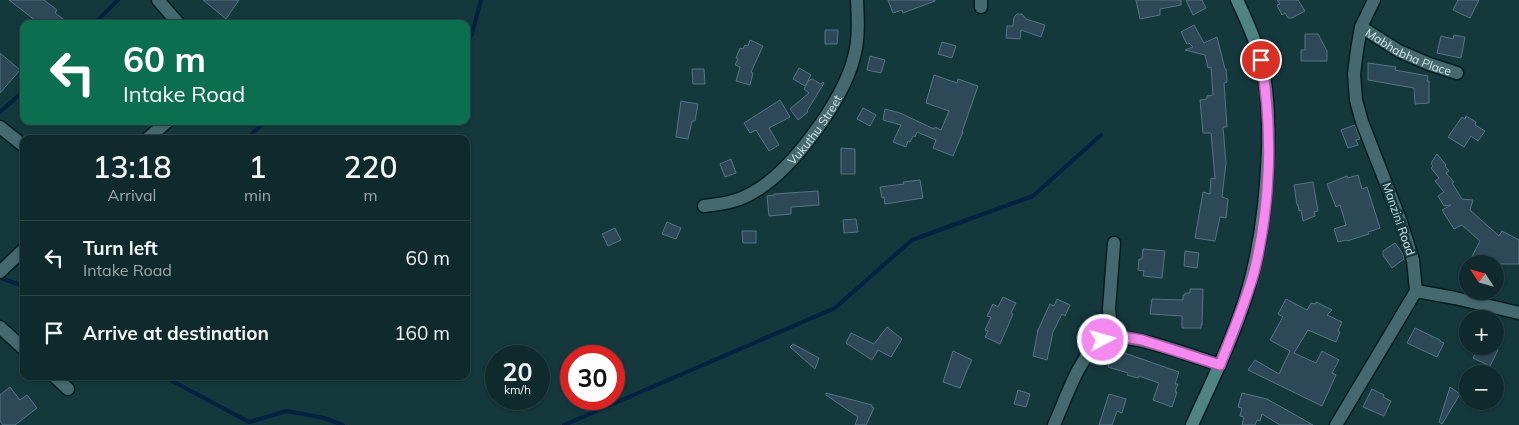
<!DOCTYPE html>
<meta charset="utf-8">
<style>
:root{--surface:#0f2a2d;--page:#183235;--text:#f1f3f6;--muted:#9ba7aa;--line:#2f4649}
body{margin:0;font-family:Mulish,sans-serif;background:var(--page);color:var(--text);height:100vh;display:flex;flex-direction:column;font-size:19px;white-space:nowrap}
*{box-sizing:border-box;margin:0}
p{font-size:16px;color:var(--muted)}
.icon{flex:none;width:28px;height:28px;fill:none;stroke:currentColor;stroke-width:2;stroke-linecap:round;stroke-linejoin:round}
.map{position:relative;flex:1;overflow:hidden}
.drawer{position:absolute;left:20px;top:135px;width:450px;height:245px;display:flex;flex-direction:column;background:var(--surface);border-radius:10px;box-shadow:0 1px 4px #0004,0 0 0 1px var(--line)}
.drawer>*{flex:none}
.guide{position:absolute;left:20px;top:20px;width:450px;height:105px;border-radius:10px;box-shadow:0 1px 4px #0004,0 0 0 1px var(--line);background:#0b6e4f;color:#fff;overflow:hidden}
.needle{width:32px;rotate:306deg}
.controls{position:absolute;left:1459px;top:255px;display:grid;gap:10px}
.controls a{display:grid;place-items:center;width:45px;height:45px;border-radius:50%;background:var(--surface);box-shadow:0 1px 4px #0004,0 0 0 1px var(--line);font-size:25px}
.speed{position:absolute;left:485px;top:345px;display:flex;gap:10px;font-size:25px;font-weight:700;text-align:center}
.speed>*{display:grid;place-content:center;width:65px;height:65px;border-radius:50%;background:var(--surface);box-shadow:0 1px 4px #0004,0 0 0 1px var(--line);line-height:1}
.speed small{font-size:12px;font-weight:400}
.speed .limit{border:8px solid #d22;background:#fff;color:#111}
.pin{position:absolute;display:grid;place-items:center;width:42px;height:42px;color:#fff;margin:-21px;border:2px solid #fff;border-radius:50%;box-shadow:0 1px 5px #0007}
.me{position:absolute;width:55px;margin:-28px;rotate:84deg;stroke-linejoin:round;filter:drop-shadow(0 0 4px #0008)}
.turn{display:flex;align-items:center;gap:18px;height:105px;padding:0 20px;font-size:22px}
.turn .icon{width:65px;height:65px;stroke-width:2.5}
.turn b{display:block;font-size:35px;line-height:42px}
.eta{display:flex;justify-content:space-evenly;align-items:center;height:85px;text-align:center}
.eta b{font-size:30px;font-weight:600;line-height:35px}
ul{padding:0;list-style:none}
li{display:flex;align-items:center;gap:15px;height:75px;padding:0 20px;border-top:1px solid var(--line)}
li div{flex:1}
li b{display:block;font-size:19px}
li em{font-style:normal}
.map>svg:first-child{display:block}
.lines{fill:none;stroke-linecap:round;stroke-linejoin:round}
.stream{stroke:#052040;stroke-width:4}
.building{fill:#2d4957;stroke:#577483}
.street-casing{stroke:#031e21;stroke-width:15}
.secondary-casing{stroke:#031e21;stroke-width:15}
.street{stroke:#45696e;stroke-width:12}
.secondary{stroke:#4f8483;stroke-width:12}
.route-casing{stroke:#9f599c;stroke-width:12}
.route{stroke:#f489f0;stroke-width:9}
.labels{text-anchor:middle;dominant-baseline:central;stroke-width:5;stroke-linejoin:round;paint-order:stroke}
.street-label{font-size:12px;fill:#d1e5e7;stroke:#14383c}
</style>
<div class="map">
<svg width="1519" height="425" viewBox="0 0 1519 425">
<rect width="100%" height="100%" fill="#14383c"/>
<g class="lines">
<g class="stream">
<polyline points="94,24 118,0"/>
<polyline points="466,42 472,34 481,0"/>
<polyline points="0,112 24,91"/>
<polyline points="246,139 266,121"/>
<polyline points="0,278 24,286"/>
<polyline points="163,376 249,422 287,411 324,418 343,425"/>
<polyline points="564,425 835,308 912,240 1033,196 1101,135"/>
</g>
</g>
<g class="building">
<polygon points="9,0 44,0 57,10 55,13 70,24 40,24"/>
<polygon points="203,0 239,0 226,19"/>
<polygon points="888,0 935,0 935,1 903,13 902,10 893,13"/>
<polygon points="1136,0 1181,0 1181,5 1160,9 1160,15 1140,19"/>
<polygon points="1186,0 1202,0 1206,8 1193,15"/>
<polygon points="1277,0 1298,0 1305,11 1292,18 1288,18 1285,13 1282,15 1277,5 1280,4"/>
<polygon points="1458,0 1479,0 1470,18 1453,10"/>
<polygon points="1017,14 1022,14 1026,19 1045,25 1041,37 1021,30 1020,39 1006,38 1007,26 1013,26 1014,17"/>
<polygon points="1194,25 1204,43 1217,37 1225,69 1226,69 1227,82 1224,83 1227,127 1223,127 1226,163 1222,197 1228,199 1226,218 1220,217 1215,241 1195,238 1203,192 1210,194 1211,178 1215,179 1211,133 1203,133 1200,100 1207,99 1207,96 1213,95 1211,67 1208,68 1205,55 1185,50 1193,47 1189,43 1187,44 1181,32"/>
<polygon points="825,30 838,30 837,44 825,44"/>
<polygon points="1305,34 1318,34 1327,51 1327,61 1301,61 1301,50 1305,50"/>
<polygon points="1454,35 1465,37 1461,58 1437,53 1441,36 1453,39"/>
<polygon points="750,40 763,46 751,72 753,73 750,85 736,81 740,67 735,65 738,59 736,58 740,48 743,49 745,45 748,46"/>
<polygon points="942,42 956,46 952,58 938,54"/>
<polygon points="0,53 20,70 0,93"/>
<polygon points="870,56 885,60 881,73 867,70"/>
<polygon points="1368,63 1396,67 1395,70 1428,76 1427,81 1429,81 1429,103 1415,104 1414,88 1368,80"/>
<polygon points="799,68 811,75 805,86 793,79"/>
<polygon points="692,69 704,69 705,84 693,84"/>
<polygon points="934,75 957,83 958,79 978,86 962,132 963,132 953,156 933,148 936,140 917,132 915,137 913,136 910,142 908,141 906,147 893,142 901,125 883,120 885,109 900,113 934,129 935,127 941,130 949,111 926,103"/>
<polygon points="812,79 821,84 823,82 824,83 807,111 808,112 798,120 790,109 809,93 804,89 808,81"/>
<polygon points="780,100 790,117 769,128 779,145 769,151 756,130 750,133 744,123"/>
<polygon points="681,101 698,104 695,121 692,121 688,139 676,137"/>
<polygon points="863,108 876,115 870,126 857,119"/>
<polygon points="1466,116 1476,122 1475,125 1485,131 1478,141 1471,136 1464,147 1448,137 1462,117 1465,119"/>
<polygon points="1355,125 1360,139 1356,140 1358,145 1348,148 1341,130"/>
<polygon points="841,148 855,149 855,174 841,174"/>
<polygon points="1437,154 1446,165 1445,166 1449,171 1446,173 1454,182 1452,183 1462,199 1473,200 1470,210 1499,236 1502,231 1519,240 1519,264 1468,264 1480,241 1462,225 1454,229 1442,210 1451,205 1444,206 1438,196 1444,192 1435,181 1439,178 1431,168 1433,166 1431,163"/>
<polygon points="731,159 736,173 725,177 720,164"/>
<polygon points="1358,175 1362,189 1367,187 1380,228 1368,232 1369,234 1347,241 1346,240 1338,242 1334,229 1346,225 1340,205 1336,207 1327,184 1347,176 1348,178"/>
<polygon points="920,180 923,198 885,204 884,197 882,198 880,187 904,184 903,182"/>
<polygon points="1313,182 1318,211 1314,212 1315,216 1303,221 1301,210 1299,211 1298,205 1297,205 1294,185"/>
<polygon points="818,191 819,205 791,207 791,214 769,216 767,196 774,195 774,194"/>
<polygon points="856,219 858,232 844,233 843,220"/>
<polygon points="667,222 681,228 676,239 662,234"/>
<polygon points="615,228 621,240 608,246 602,234"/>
<polygon points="742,231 756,231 756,243 743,243"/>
<polygon points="1395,243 1403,254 1404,259 1392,268 1383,255 1383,251"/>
<polygon points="1143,249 1165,251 1162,278 1143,276 1144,271 1138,270 1139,259 1142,259"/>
<polygon points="1185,251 1199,253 1197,268 1184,266"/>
<polygon points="1190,289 1203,289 1202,325 1201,325 1201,328 1182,328 1182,316 1150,314 1152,299 1183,300 1183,295 1185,295 1185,293 1190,293"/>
<polygon points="1003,297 1016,303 1011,313 1013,314 1000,344 985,337 988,331 985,330 991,317 987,316 993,304 998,307"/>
<polygon points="1057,299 1070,305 1065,316 1062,314 1053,332 1047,360 1033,356 1038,330 1050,304 1054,306"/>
<polygon points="1286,299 1307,310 1311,303 1315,304 1316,302 1332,310 1327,315 1342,322 1338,331 1340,332 1336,342 1308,330 1294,353 1316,363 1322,351 1339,360 1332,373 1336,375 1322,406 1248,370 1255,360 1279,374 1290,351 1270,340 1283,317 1278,314"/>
<polygon points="887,327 902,339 891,357 878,350 872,360 846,343 851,333 874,344"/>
<polygon points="1415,328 1440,340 1440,341 1444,343 1437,357 1407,343"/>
<polygon points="793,344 819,358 815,369 790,347"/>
<polygon points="1479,346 1489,346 1498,350 1490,366 1473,358"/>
<polygon points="1113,349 1179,372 1175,384 1178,384 1175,392 1177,392 1172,407 1153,400 1159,383 1139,376 1138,378 1127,375 1128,373 1108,367"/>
<polygon points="953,351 972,360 967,370 960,388 943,382"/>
<polygon points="10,387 20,400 27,395 37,408 15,425 3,425 0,421 0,395"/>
<polygon points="1450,387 1460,394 1442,424 1439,422"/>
<polygon points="1372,389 1384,395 1383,397 1391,401 1384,416 1363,407"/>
<polygon points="1018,390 1030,394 1026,407 1014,404"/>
<polygon points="826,393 872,405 872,407 874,408 866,425 855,425 858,417 826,395"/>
<polygon points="1242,393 1267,399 1313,425 1280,425 1262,414 1260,421 1257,420 1255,425 1242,425 1244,417 1240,416 1242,408 1238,407"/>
<polygon points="1109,394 1126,399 1122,413 1117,411 1112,425 1099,425"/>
</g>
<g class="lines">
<g class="street-casing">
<g id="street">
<polyline points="158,0 179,24"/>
<polyline points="981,0 981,7"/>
<path id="s1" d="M1361,27L1399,51L1429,64L1457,73"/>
<polyline points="0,127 24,146"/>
<polyline points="147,139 168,121"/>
<path id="s2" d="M704,206C721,204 737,202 752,193C791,172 843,101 854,57C859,39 858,19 857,0"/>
<polyline points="0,272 24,249"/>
<polyline points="1416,291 1455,298 1519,313"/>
<polyline points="0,327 24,349"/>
<polyline points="1112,337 1109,309 1114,243"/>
<polyline points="54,376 68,389"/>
<path d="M1054,425C1065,401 1079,356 1101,341C1121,328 1195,357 1220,365"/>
<polyline points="1336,425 1416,291 1413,260 1401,222 1362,122 1356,100 1354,74 1357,50 1361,27 1374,0"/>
</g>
</g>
<g class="secondary-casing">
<path id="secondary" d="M1192,425C1208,389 1226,354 1239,317C1259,263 1266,208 1268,150C1269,120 1268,89 1261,60C1255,39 1246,19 1237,0"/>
</g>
<use href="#street" class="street"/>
<use href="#secondary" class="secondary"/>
</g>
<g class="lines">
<g class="route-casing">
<path id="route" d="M1103,340L1112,337H1124L1142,340L1220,365C1232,334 1245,304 1254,272C1271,203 1273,129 1261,60"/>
</g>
<use href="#route" class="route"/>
</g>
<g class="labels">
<g class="street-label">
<text stroke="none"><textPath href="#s1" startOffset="54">Mabhabha Place</textPath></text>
<text stroke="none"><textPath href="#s2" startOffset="140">Vukuthu Street</textPath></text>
<text transform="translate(1399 219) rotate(71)">Manzini Road</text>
</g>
</g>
</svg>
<div class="controls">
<a><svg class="needle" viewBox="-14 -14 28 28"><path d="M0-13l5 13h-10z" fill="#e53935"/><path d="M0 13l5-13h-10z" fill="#9ba7aa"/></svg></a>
<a>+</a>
<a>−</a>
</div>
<div class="speed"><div>20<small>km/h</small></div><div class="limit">30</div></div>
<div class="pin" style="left:1261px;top:60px;background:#d93025"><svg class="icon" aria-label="arrive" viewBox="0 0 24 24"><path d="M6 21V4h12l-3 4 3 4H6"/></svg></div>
<svg class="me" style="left:1103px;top:340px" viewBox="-20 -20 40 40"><circle r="17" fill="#f489f0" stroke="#fff" stroke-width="3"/><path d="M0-11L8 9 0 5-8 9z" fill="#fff"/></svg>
<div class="guide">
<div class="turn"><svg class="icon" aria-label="left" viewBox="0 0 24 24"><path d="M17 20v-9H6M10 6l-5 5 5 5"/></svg><div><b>60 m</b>Intake Road</div></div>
</div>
<section class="drawer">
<div class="eta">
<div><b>13:18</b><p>Arrival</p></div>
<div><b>1</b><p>min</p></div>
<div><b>220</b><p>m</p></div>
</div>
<ul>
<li><svg class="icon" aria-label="left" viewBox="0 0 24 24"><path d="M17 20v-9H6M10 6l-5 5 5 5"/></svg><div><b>Turn left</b><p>Intake Road</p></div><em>60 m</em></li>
<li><svg class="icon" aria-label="arrive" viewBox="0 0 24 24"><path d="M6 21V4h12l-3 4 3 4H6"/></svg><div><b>Arrive at destination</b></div><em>160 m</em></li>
</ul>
</section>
</div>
